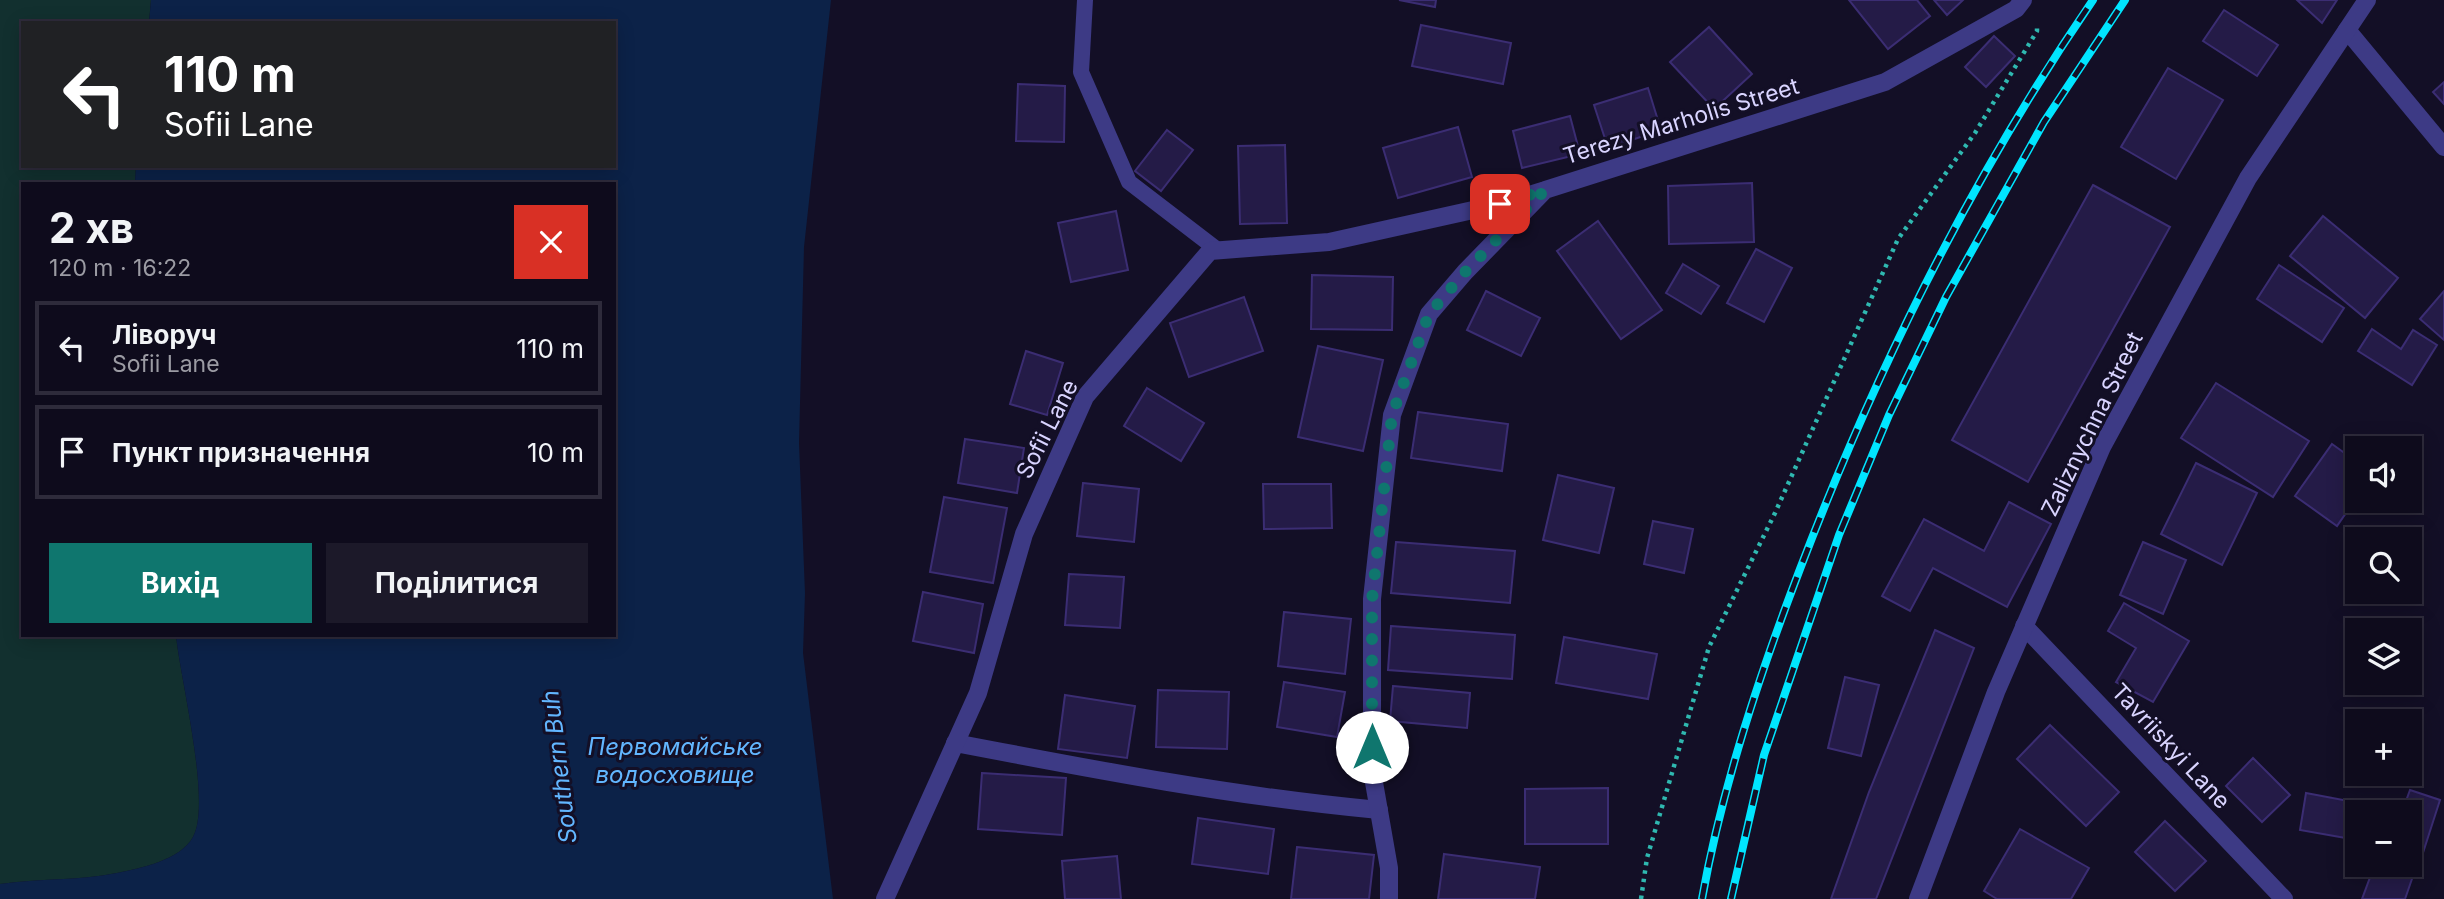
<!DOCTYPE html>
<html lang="uk">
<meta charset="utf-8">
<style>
:root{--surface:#0e0b1c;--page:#1c1929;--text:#f1f3f6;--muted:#9b9ba3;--line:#2e2b3b;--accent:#0f766e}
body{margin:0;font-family:Inter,sans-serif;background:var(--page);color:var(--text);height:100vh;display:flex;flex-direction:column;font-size:26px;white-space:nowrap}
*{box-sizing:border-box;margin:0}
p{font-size:23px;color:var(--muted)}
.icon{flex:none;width:38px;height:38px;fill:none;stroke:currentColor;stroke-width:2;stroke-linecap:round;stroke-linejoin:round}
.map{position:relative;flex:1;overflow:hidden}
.side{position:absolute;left:21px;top:182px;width:595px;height:455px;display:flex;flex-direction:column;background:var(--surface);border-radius:0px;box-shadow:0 4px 18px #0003,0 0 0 2px var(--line)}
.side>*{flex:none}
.banner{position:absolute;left:21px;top:21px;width:595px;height:147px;border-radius:0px;box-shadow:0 4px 18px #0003,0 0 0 2px var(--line);background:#202124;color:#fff;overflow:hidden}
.controls{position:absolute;left:2345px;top:436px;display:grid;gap:14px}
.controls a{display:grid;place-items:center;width:77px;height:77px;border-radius:0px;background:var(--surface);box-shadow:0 4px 18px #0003,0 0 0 2px var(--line);font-size:35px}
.pin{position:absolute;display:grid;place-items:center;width:60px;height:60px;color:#fff;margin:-30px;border-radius:14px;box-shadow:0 4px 10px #0006}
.me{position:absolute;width:77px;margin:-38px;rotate:0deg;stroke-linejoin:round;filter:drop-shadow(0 0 5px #0008)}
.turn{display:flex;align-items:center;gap:24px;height:147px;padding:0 28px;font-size:32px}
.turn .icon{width:91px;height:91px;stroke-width:2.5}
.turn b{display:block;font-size:49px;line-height:60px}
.round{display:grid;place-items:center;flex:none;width:74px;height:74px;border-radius:0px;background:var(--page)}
.headline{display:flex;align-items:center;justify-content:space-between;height:119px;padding:0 28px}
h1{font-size:42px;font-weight:700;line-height:52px}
.button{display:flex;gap:14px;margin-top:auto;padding:14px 28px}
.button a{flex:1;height:80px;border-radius:0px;background:var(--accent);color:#fff;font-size:28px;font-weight:700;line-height:80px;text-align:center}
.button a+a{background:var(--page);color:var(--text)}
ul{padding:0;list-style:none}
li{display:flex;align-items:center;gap:21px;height:94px;margin:0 14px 10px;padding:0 14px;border:4px solid var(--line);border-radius:0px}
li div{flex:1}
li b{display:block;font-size:26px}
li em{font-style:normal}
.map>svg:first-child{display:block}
.green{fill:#12302f}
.water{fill:#0c2248}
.building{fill:#241b47;stroke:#3b2d73;stroke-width:2}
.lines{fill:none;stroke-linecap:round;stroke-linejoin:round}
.path{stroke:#2fb8b0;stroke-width:4.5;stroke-dasharray:3.5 5;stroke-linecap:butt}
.lane{stroke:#3d3a85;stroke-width:16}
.street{stroke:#3d3a85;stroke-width:18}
.rail-casing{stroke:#00e5ff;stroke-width:8}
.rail{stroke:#130f26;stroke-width:5;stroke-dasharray:16;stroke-linecap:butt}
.route{stroke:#0f766e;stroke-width:12;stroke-dasharray:0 21.6}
.labels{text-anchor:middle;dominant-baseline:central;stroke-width:6;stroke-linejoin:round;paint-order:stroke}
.street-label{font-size:23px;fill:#d9d4ff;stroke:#130f26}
.water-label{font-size:24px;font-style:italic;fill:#62b6ff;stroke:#130f26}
</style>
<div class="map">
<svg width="2444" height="899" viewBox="0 0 2444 899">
<rect width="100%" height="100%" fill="#130f26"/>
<path class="green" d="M0,0H151L149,23H23V166H136L135,184H23V635H176C180,678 212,803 193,837C180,860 142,868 117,873C79,881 39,878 0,884Z"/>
<path class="water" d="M151,0H831L804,247L799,443L805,593L803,653L833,899H0V884C39,878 78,881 117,873C142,868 180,860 193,837C212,803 180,678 176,635H614V184H135L136,166H614V23H149Z"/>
<g class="building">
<polygon points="1399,0 1436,0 1435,7"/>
<polygon points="1849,0 1917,0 1930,16 1888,49"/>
<polygon points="1934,0 1963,0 1947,15"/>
<polygon points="2297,0 2337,0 2322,23"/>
<polygon points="2224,10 2278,45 2257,76 2203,41"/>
<polygon points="1421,25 1511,43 1503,84 1412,66"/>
<polygon points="1709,27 1752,74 1714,109 1670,62"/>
<polygon points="1994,36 2015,56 1986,87 1965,67"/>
<polygon points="2168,68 2223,100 2176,179 2121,147"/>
<polygon points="2444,82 2444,104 2433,92"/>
<polygon points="1018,84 1065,86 1064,142 1016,141"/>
<polygon points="1648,88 1661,130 1608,148 1594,105"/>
<polygon points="1570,116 1580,154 1522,168 1513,131"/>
<polygon points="1458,127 1472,177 1398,198 1383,148"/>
<polygon points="1167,130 1193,150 1161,191 1135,171"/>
<polygon points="1285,145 1287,223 1240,224 1238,146"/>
<polygon points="1752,183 1754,242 1669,244 1668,186"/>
<polygon points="2093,185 2170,227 2028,482 1952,440"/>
<polygon points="1116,211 1128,270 1071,282 1058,223"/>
<polygon points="2323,216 2398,278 2365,318 2290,256"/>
<polygon points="1598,221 1662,310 1621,339 1557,251"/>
<polygon points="1756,249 1792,268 1764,322 1727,303"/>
<polygon points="1683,264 1719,286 1701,314 1666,293"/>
<polygon points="2279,265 2344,308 2322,342 2257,299"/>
<polygon points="1312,275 1393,277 1392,330 1311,329"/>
<polygon points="1486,291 1540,318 1521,356 1467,330"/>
<polygon points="2444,291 2444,340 2420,319"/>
<polygon points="1244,297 1263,351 1189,377 1170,323"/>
<polygon points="2372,329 2401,349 2413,330 2437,345 2412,385 2358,351"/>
<polygon points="1318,346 1383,360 1363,451 1298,437"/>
<polygon points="1026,351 1063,363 1047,415 1010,404"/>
<polygon points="2216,383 2309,441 2273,497 2181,438"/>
<polygon points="1147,388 1204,423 1181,461 1124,426"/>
<polygon points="1418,412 1508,424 1502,471 1411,458"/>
<polygon points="965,439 1024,448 1017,493 958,483"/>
<polygon points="2332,444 2357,462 2357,497 2337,526 2295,496"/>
<polygon points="2196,463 2257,493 2222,565 2161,534"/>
<polygon points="1558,475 1614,488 1599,553 1543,540"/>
<polygon points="1083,483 1139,489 1134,542 1077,536"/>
<polygon points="1263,484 1331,484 1332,528 1264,529"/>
<polygon points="944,497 1007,508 993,583 930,572"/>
<polygon points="2009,502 2051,524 2007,607 1933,568 1910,611 1882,596 1924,519 1984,551"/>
<polygon points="1653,521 1693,529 1684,573 1644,564"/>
<polygon points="1396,542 1515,551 1510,603 1391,593"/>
<polygon points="2143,542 2186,560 2163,614 2120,595"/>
<polygon points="1069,574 1124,577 1120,628 1065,625"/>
<polygon points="923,592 983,604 974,653 913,641"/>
<polygon points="2124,603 2189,641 2153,702 2116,682 2136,648 2108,631"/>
<polygon points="1284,612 1351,619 1345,674 1278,666"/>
<polygon points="1391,626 1515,635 1512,679 1388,670"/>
<polygon points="1935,630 1974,648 1876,899 1831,899 1869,792"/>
<polygon points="1564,637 1657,654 1648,699 1556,683"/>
<polygon points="1845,677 1879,685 1861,756 1828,748"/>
<polygon points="1284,682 1345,692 1337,737 1277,727"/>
<polygon points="1393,686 1470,693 1467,728 1390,721"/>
<polygon points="1158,690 1229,692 1227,749 1156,747"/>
<polygon points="1065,695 1135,706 1127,758 1058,749"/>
<polygon points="2050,725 2119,792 2086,826 2017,759"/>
<polygon points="2253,758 2290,795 2262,822 2226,786"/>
<polygon points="982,773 1066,778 1062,835 978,829"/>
<polygon points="1608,788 1608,844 1525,844 1525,789"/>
<polygon points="2410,790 2440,800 2421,859 2410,855 2410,812 2402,812"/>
<polygon points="2306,793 2375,806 2374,812 2357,812 2357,840 2300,830"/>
<polygon points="1198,818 1274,829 1268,874 1192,864"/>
<polygon points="2165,821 2206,861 2175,891 2135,852"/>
<polygon points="2020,829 2089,868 2071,899 1997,899 1984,891"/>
<polygon points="1297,847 1374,855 1369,899 1291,899"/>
<polygon points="1444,854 1540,867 1535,899 1438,899"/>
<polygon points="1117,856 1121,899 1065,899 1062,861"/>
<polygon points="2375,864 2413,876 2405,899 2362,899"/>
</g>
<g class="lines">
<polyline class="path" points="1641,899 1647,858 1709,647 1775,513 1898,239 1975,133 2037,31 2037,25"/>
<polyline class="lane" points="1085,0 1081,72 1129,182 1219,251"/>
<g class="street">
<polyline points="2347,30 2444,147"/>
<polyline points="2024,626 2284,899"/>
<path d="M955,743C1096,770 1237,797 1379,810"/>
<polyline points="885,899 978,693 1024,534 1085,397 1210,251 1329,242 1500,204 1542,191"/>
<polyline points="1389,899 1389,868 1372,771 1372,599 1392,415 1429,314 1465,272 1545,190 1885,82 2016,9 2023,0"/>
<polyline points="1918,899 1996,692 2102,447 2248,178 2367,0"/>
</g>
<g class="rail-casing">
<g id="rail">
<path d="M1702,899C1722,787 1759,676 1800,569C1876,370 1972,176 2093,0"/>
<polyline points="1731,899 1764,755 1839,535 1889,415 1946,297 2044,122 2125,0"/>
</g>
</g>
<use href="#rail" class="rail"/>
</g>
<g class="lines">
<polyline class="route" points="1372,747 1372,600 1392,415 1429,314 1465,272 1545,190 1500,204"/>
</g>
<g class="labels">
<g class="street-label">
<text transform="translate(1681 121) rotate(-17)">Terezy Marholis Street</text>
<text transform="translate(2092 424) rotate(-64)">Zaliznychna Street</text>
<text transform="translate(1047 429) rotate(-63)">Sofii Lane</text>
<text transform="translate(2171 746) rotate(47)">Tavriiskyi Lane</text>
</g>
<g class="water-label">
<text x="675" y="746">Первомайське<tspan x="675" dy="28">водосховище</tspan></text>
<text transform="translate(559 767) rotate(-97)">Southern Buh</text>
</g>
</g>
</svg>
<div class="controls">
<a><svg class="icon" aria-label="sound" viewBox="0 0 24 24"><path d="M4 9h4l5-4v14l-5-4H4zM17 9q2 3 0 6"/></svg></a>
<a><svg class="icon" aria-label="search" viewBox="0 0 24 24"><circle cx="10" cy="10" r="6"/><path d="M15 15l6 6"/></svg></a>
<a><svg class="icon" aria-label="layers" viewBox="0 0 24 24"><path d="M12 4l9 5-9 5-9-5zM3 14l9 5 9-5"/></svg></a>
<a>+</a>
<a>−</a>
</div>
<div class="pin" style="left:1500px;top:204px;background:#d93025"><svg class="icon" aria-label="arrive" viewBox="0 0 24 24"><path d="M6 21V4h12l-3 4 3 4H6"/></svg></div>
<svg class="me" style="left:1372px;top:747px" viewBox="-20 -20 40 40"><circle r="19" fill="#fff"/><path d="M0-13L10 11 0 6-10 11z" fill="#0f766e"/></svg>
<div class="banner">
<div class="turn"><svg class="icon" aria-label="left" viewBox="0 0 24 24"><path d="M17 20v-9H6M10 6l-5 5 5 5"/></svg><div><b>110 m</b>Sofii Lane</div></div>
</div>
<section class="side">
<div class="headline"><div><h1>2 хв</h1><p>120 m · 16:22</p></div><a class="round" style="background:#d93025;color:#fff"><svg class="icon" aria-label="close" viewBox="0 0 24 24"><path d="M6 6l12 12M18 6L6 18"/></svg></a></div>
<ul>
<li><svg class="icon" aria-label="left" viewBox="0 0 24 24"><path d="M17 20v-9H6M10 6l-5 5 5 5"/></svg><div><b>Ліворуч</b><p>Sofii Lane</p></div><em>110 m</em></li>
<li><svg class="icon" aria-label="arrive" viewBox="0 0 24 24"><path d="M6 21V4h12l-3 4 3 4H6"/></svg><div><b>Пункт призначення</b></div><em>10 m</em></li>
</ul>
<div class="button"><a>Вихід</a><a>Поділитися</a></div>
</section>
</div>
